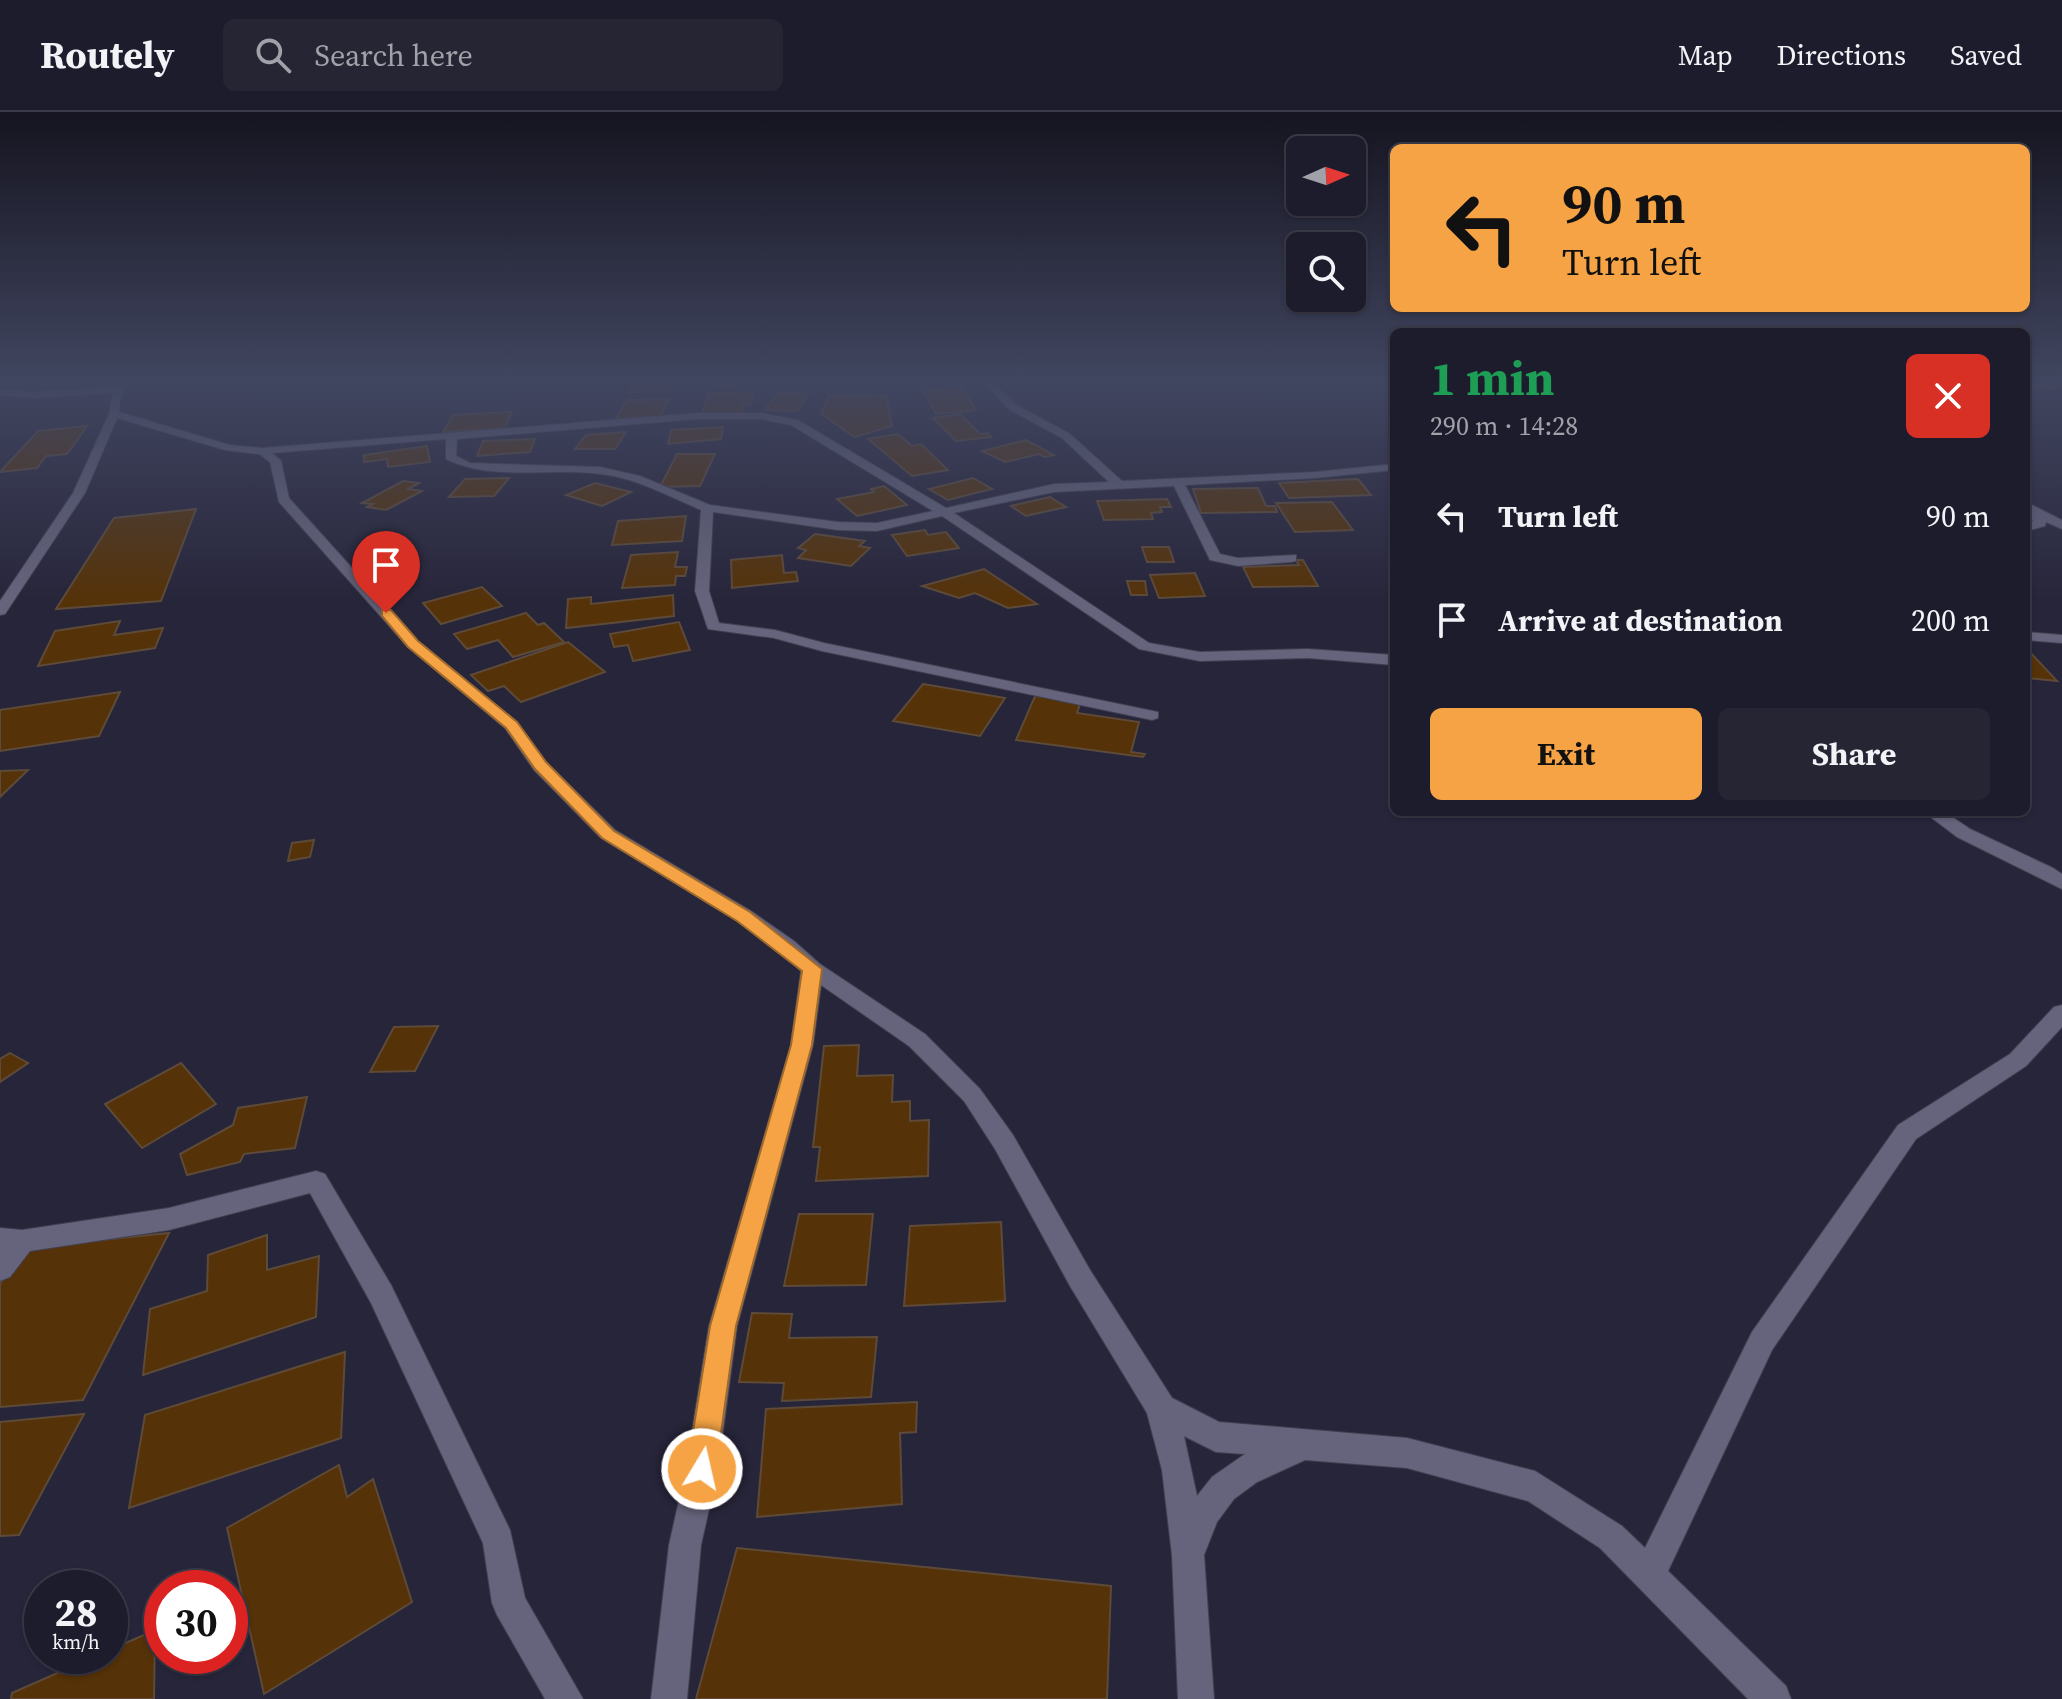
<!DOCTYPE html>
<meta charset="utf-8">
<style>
:root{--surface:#1d1c2c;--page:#252534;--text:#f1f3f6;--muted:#a0a1a9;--line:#3b3a48;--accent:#f5a345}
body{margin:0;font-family:"Source Serif 4",serif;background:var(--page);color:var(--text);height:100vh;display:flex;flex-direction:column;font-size:30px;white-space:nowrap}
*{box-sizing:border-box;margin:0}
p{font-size:26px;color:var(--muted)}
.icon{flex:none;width:44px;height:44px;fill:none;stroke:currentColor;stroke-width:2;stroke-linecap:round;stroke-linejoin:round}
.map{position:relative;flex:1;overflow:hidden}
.details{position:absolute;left:1390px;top:216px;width:640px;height:488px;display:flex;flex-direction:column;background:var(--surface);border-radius:12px;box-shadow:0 2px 6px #0004,0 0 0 2px var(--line)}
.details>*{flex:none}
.guide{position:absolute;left:1390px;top:32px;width:640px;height:168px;border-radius:12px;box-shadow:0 2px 6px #0004,0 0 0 2px var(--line);background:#f5a345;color:#111;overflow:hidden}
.needle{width:52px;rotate:87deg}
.buttons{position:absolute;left:1286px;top:24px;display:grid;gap:16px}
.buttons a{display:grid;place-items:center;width:80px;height:80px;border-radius:12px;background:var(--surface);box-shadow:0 2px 6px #0004,0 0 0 2px var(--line);font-size:40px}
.speed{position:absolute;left:24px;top:1458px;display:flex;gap:16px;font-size:40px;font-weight:700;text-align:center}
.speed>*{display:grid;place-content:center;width:104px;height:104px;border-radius:50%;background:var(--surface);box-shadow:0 2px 6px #0004,0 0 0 2px var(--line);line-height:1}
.speed small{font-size:20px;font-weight:400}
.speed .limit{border:12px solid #d22;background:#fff;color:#111}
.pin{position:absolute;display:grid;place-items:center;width:68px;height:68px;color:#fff;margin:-82px -34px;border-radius:50% 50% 50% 0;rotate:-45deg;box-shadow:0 0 8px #0007}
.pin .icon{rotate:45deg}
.me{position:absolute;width:88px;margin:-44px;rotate:9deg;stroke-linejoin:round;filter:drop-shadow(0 0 6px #0008)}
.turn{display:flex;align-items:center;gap:28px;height:168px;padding:0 40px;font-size:36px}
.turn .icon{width:104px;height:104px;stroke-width:2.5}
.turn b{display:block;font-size:56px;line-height:68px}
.round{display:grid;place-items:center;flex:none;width:84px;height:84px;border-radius:12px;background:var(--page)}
.summary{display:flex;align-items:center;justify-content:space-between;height:136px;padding:0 40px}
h1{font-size:48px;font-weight:700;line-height:60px;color:#1e9e55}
.action{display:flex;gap:16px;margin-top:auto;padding:16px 40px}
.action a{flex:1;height:92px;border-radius:12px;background:var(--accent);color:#111;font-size:32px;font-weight:700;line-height:92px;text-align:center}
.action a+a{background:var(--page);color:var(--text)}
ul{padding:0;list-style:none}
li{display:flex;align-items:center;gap:24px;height:104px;padding:0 40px}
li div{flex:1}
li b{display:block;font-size:30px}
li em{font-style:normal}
header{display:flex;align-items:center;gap:48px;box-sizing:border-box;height:112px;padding:0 40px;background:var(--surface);border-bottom:2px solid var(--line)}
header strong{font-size:38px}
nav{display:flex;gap:44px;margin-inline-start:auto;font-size:28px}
.search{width:560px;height:72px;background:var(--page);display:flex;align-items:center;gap:20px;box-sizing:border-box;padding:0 28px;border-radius:12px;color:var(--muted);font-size:30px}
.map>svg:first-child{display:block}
.building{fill:#553208;stroke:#5d4a38;stroke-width:2}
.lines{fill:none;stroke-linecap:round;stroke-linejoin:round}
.minor-casing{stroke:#424051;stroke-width:2}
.minor{fill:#66647c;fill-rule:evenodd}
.route{fill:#f5a345;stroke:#9f6a2d;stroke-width:2}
</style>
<header>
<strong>Routely</strong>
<div class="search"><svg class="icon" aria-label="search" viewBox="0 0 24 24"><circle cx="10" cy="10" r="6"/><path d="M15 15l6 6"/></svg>Search here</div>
<nav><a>Map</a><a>Directions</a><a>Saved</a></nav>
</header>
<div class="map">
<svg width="2062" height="1587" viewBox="0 0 2062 1587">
<rect width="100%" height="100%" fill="#27253a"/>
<g class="building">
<polygon points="635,267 673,267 672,278 631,280"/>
<polygon points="711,267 736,267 738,273 718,275"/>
<polygon points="2026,267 2058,267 2062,269 2054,277 2042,274 2040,277 2026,274"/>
<polygon points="962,276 976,298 936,302 923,279"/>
<polygon points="754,280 751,292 743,293 741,301 702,302 709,281"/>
<polygon points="778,281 809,282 797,299 765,298"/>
<polygon points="829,283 886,284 892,314 854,325 822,302"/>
<polygon points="669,287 659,306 616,307 627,288"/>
<polygon points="512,300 505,316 443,320 453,303"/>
<polygon points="960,302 980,322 988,321 991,325 956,329 933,306"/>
<polygon points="87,314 67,342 46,344 37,356 0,360 38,319"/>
<polygon points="723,315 721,327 668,332 671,318"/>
<polygon points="626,320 615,337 575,337 586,323"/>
<polygon points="898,322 912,334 921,332 948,358 912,364 868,327"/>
<polygon points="535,327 530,340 477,344 483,329"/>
<polygon points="1026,328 1054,343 1045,345 1039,342 1005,350 982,339"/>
<polygon points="427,334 430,350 388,355 387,347 364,350 364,343"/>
<polygon points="677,342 715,342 700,374 660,375"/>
<polygon points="509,366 494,384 449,385 465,367"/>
<polygon points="973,366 992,377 948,388 929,377"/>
<polygon points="1358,367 1371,383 1289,386 1279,371"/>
<polygon points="403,369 419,371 408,377 422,379 386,398 367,395 373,392 362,391"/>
<polygon points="595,371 631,380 602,394 566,383"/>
<polygon points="884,374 907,393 857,404 837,387 874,380 871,377"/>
<polygon points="1258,376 1266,394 1275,394 1277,400 1201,401 1193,377"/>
<polygon points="1050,385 1066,395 1026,404 1011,394"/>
<polygon points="1167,387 1171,395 1160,395 1162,400 1151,401 1153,407 1104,408 1097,389"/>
<polygon points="1332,390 1353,418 1295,420 1276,391"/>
<polygon points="196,397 161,489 56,497 114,406"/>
<polygon points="686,404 682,429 612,433 618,409"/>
<polygon points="925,418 928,423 946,420 959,436 907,444 892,423"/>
<polygon points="815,422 865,429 859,434 870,436 851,454 798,446 806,438 798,436"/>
<polygon points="1142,435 1169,435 1174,450 1147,450"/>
<polygon points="678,440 675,455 687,455 685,464 676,464 675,473 622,476 631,443"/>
<polygon points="782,443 784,461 796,460 798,469 732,476 731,448"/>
<polygon points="1296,448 1303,448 1318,474 1253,475 1243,455 1299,453"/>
<polygon points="984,457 1037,492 1008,496 975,481 959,486 922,474"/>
<polygon points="1195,461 1205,484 1159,486 1150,463"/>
<polygon points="1127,469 1145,469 1147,483 1131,483"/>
<polygon points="482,475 502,494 441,512 423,491"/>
<polygon points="673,483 674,504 566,516 568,487 591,485 591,492"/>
<polygon points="526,501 538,513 544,511 564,530 513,545 498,528 467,537 454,522"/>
<polygon points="120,509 114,523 163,516 155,536 38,554 55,519"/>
<polygon points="679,510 690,538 633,549 628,533 614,535 610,522"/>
<polygon points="568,530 605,560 521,590 504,574 488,579 471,563"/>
<polygon points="2026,536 2057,569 2026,566"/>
<polygon points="923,572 1005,586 980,624 893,609"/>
<polygon points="120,580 99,624 0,639 0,598"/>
<polygon points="1035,584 1081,589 1077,601 1139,610 1131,640 1145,642 1143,645 1016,628"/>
<polygon points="28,658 0,685 0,659"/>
<polygon points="314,728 310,745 288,749 292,731"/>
<polygon points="438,914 415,959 370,960 394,915"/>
<polygon points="859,933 857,964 893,963 892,990 910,989 910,1009 929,1008 928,1064 816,1069 820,1035 813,1035 824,934"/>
<polygon points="10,941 28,951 0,970 0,947"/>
<polygon points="181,951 216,992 142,1036 105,992"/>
<polygon points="307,985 295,1036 244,1042 240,1050 187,1063 180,1042 233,1013 238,996"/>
<polygon points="799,1102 873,1102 866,1173 784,1174"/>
<polygon points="1001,1110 1005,1189 904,1194 910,1114"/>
<polygon points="169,1121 83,1288 0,1295 0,1172 22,1136"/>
<polygon points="267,1123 267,1158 319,1144 316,1205 143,1263 150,1197 207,1179 208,1143"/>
<polygon points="752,1201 792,1202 789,1226 877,1225 871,1285 782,1289 784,1271 739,1270"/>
<polygon points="345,1240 341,1326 129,1396 145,1303"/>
<polygon points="917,1290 916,1320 900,1321 902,1392 757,1405 766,1297"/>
<polygon points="84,1302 19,1423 0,1424 0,1310"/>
<polygon points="339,1353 347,1385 373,1367 412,1490 264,1582 227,1416"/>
<polygon points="737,1436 1111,1474 1107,1587 696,1587"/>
<polygon points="155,1518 154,1587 11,1587 12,1581 96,1544 110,1544 110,1538"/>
</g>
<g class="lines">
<g class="minor-casing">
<g id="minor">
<path d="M119,267H129L120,287L119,300L230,333L262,336L697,301H761L798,308L946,396L1054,372L1109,370L1062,326L1010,298L979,267H989L1018,294L1070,322L1122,369L1315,360L1394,352V358L1315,366L1185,373L1220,442L1238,446L1296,443V449L1291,450L1238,454L1210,448L1174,374L1054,380L954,401L1149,531L1200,540L1308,537L1394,543V553L1308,546L1200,549L1139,537L942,404L877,419L838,418L713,400L709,479L719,511L775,518L824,531L1158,600V606L1152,608L822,539L774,526L708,517L695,479L701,398C668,384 636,366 601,362C551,355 492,370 446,347V327L272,341L281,349L289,386L418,529L517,610L546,650L615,718L751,799L794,829L820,852L925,922L980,977L1013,1023L1090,1158L1172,1286L1219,1310L1407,1326L1535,1359L1622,1414L1645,1436L1752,1220L1898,1013L2010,942L2054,895L2062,893V915L2026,954L1916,1027L1772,1238L1668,1459L1786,1574L1791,1587H1748L1600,1436L1528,1389L1407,1356L1305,1348L1257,1370L1234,1387L1217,1410L1204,1443L1214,1587H1178L1172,1443L1162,1358L1147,1301L1070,1174L995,1037L964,989L909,934L821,873L813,933L737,1214L718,1357L701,1433L687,1587H651L669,1433L686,1357L709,1214L791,933L801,859L780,839L737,809L601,726L534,658L505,616L408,535L279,390L270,350L259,342L225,338L117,306L85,381L5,502L0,503V489L73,381L109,302L113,281L32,286L0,283V277L32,280L115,275ZM697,307H761L791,313L933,399L877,411L838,410L710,393L640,364L600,355L470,351L456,344L457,327ZM1184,1324L1216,1340L1245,1342L1212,1365L1197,1384Z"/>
<polygon points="2026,390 2062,408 2062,417 2046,410 2045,414 2026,419 2026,411 2033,409 2026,399"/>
<polygon points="2026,520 2062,523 2062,531 2026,528"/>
<polygon points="1924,700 1945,700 1970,717 2053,756 2062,762 2062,777 1957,725"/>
<polygon points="316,1059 325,1062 391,1173 510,1418 525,1486 583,1587 545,1587 497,1503 492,1491 483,1431 371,1191 310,1081 169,1118 30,1139 10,1165 0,1169 0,1116 22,1118 169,1096"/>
</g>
</g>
<use href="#minor" class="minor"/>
</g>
<linearGradient id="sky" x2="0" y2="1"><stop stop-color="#151420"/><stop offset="0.55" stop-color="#414660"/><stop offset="1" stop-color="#414660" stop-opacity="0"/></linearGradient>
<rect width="2062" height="489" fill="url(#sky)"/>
<polygon class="route" points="382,498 391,498 418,529 517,610 546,650 614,719 750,800 822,857 812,933 736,1214 716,1357 712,1367 702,1371 692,1367 687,1357 710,1214 791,933 802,859 737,809 602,726 535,657 506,616 408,535 382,504"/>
</svg>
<div class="buttons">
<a><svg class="needle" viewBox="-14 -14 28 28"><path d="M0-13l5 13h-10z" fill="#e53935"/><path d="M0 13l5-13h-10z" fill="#a0a1a9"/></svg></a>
<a><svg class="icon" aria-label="search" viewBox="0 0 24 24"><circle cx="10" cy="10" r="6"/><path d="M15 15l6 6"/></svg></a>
</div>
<div class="speed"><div>28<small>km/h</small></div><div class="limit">30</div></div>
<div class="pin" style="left:386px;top:501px;background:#d93025"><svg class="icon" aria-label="arrive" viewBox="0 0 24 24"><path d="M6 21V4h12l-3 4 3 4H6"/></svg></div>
<svg class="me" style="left:702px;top:1357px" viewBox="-20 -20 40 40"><circle r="17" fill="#f5a345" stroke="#fff" stroke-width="3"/><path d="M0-11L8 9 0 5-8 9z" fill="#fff"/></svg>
<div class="guide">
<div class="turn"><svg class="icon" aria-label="left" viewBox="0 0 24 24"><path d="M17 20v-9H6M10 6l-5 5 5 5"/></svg><div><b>90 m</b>Turn left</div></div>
</div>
<section class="details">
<div class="summary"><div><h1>1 min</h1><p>290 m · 14:28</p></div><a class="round" style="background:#d93025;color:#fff"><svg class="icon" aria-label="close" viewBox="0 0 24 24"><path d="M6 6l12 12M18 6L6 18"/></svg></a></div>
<ul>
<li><svg class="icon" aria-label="left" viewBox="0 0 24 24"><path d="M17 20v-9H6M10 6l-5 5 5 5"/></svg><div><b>Turn left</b></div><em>90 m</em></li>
<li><svg class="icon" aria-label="arrive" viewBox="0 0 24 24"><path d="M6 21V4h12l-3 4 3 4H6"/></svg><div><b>Arrive at destination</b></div><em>200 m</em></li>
</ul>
<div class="action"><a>Exit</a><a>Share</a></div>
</section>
</div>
